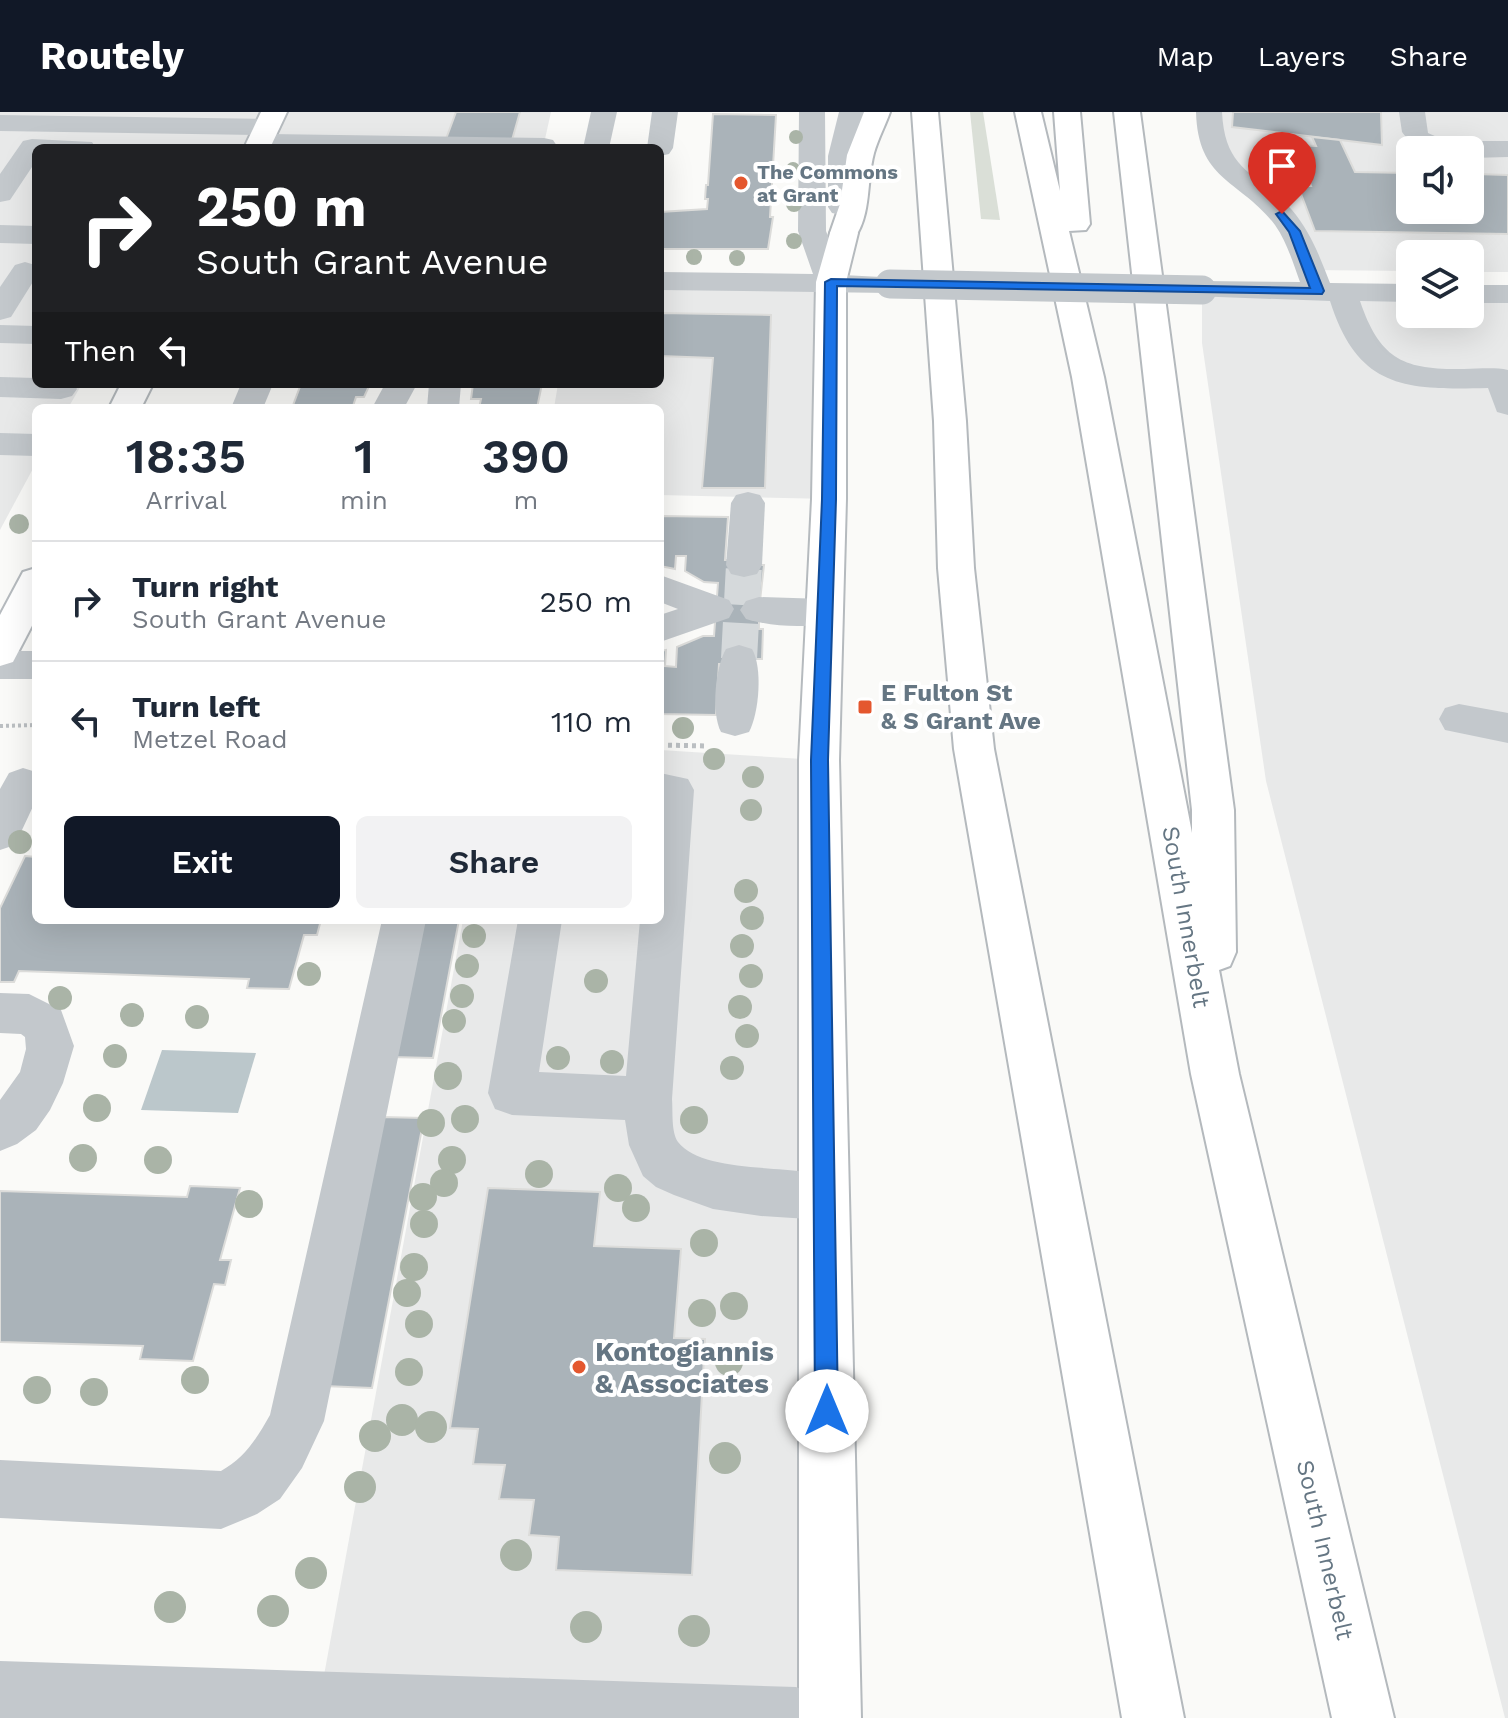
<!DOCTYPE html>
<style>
:root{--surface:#fff;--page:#f2f2f3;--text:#1f2937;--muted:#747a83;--line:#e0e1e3;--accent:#111827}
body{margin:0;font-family:"Work Sans",sans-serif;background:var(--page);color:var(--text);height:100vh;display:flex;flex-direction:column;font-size:30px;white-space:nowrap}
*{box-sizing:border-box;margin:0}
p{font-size:26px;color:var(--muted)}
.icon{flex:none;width:44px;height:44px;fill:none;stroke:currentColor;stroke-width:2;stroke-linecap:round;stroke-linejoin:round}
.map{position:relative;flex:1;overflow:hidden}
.side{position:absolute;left:32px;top:292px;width:632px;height:520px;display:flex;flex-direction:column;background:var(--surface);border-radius:12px;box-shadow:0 8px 32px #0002}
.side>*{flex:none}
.guide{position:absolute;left:32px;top:32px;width:632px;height:244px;border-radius:12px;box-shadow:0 8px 32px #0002;background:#202124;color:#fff;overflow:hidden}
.controls{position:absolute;left:1396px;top:24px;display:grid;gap:16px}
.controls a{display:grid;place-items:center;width:88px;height:88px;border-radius:12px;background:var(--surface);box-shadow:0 8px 32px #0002;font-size:40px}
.pin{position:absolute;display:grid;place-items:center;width:68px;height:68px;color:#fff;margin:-82px -34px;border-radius:50% 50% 50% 0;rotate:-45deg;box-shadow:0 0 8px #0007}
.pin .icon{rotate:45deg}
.me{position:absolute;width:88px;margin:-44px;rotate:0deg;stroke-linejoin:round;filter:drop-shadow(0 0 6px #0008)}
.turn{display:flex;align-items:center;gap:28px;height:168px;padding:0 32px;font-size:36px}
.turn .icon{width:104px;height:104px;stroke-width:2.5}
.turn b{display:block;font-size:56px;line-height:68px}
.then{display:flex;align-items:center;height:76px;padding:0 32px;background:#0003;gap:16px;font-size:30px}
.eta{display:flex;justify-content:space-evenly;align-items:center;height:136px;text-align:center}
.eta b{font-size:48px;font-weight:600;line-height:56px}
.button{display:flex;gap:16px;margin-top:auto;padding:16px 32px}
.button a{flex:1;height:92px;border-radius:12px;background:var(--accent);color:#fff;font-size:32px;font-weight:600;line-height:92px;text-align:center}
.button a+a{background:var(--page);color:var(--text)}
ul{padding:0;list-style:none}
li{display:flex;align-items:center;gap:24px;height:120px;padding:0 32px;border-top:2px solid var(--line)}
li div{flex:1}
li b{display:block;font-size:30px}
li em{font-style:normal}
header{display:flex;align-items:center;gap:48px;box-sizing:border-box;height:112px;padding:0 40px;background:var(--accent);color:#fff}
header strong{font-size:38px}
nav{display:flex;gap:44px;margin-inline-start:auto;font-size:28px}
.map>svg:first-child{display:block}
.built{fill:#e8e9e9;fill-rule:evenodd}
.green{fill:#dadfd7}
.water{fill:#bbc7cb}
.building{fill:#aab3b9;stroke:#dcdcda;stroke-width:2}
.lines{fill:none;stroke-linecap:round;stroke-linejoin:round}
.minor-tunnel{stroke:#d5d9db;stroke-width:36;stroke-dasharray:36 18;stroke-linecap:butt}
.major-casing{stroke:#b5babe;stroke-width:4}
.highway-casing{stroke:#b4b9bd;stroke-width:4}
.path-far1{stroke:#bbbfc2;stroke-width:4;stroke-dasharray:3 3;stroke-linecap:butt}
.path{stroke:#bbbfc2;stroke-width:5;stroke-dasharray:4 4;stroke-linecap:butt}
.minor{fill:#c3c8cc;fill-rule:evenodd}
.major{fill:#fff;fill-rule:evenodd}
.highway{fill:#fff;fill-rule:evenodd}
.minor-bridge{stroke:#c3c8cc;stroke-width:29}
.tree{fill:#aab4a7}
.route{fill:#1a73e8;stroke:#114b97;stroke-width:2}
.poi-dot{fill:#e4572e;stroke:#fff;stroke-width:3}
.labels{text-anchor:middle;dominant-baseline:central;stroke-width:8;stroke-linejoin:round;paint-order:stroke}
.far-poi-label{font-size:20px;font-weight:bold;fill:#657683;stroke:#fff;text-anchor:start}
.poi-label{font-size:24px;font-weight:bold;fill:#657683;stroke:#fff;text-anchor:start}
.street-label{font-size:24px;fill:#657683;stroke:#fff}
.near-poi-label{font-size:28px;font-weight:bold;fill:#657683;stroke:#fff;text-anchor:start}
</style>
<header>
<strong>Routely</strong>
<nav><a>Map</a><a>Layers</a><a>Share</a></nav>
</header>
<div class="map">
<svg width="1508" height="1606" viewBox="0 0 1508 1606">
<rect width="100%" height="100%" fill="#fafaf8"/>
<g class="built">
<polygon points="0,0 551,0 543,36 36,36 36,272 82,272 68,296 36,296 36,351 0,418"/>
<path d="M1209,0H1508V160H1470V142H1410V159L1309,158L1294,119L1234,65ZM1410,38H1470V98H1410Z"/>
<polygon points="660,170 831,170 829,387 660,383 660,296 554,296 558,272 660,272"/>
<polygon points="1202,178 1410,182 1410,202 1470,202 1470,184 1508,185 1508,1606 1505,1606 1266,669 1202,231"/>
<polygon points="660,638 819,648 834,1606 0,1606 320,1585 463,808 660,808"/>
</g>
<polygon class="green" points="970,0 983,0 1000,108 981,107"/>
<polygon class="water" points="162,938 256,941 238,1001 141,998"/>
<g class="building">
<polygon points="456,0 520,0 512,28 446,27"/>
<polygon points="1233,0 1381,0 1382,33 1232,15"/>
<polygon points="713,2 776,3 770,105 773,105 768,137 660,137 660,100 707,97 708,87 705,87 706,73 708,73"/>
<polygon points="1312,25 1340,28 1355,60 1410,61 1410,98 1470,98 1470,57 1475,62 1508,63 1508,122 1315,119 1298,74 1311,74 1296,33 1316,34"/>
<polygon points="660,201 771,203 765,376 702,376 713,246 660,244"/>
<polygon points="301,272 370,272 364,285 356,285 353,294 360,296 292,296"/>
<polygon points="473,272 542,272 537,296 479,296 481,287 471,287"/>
<polygon points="660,404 728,405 725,448 729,448 729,453 764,453 759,498 759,517 763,517 762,547 724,547 723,552 719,552 716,603 660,602 660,539 666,538 665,554 676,555 677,535 703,524 714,524 718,471 704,470 685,459 686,444 676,444 675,457 660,454"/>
<polygon points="25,744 36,745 36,808 321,808 317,823 304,823 289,877 247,876 249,867 19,859 14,870 0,870 0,796"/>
<polygon points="420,808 459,808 433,946 391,945"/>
<polygon points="381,1005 424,1006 372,1276 324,1274"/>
<polygon points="190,1074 240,1076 220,1148 231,1148 225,1173 214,1172 193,1249 140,1247 143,1234 0,1230 0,1079 187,1085"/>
<polygon points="488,1076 600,1080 594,1134 681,1137 674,1226 705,1227 692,1463 556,1458 559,1425 529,1423 534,1388 499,1387 505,1353 473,1352 478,1317 450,1316"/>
</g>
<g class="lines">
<polyline class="minor-tunnel" points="739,547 744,453"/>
<g class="major-casing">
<g id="major">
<polygon points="261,0 287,0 270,36 244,36"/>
<polygon points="844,112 854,115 858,121 846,170 846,387 839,648 861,1606 799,1606 799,648 812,387 816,170 830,121 834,115"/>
<polygon points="121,272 153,272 141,296 109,296"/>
<polygon points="36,456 36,506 13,550 0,554 0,503 23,460"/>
</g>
</g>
<g class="highway-casing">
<g id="highway">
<path d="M864,0H890C885,14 878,27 874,41C866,70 872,101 854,127L844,130L834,127L830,121L840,92L847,43Z"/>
<polygon points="912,0 938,0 966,309 974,456 994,637 1184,1606 1122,1606 954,637 938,456 934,309"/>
<polygon points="1015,0 1041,0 1060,79 1054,0 1080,0 1090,112 1086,118 1069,119 1104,265 1192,721 1192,698 1114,0 1140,0 1234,698 1236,840 1230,854 1219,858 1239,962 1394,1606 1332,1606 1191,962 1072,265"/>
</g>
</g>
<polyline class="path-far1" points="0,614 36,613"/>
<polyline class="path" points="660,633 708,634"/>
<g class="minor">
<polygon points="591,0 617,0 609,36 583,36"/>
<polygon points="652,0 678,0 673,36 669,42 660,44 660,36 647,36"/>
<polygon points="799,0 825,0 826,119 843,163 900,166 905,172 900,178 890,181 660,178 660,160 813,162 798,119"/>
<polygon points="839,0 865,0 854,44 856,95 852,101 842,103 832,101 828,95 828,44"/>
<path d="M1196,0H1222C1225,61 1257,59 1292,98C1310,119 1320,145 1330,171L1410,172V190L1360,189C1380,248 1404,258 1464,257C1478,257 1494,255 1508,258V303L1497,300L1488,276C1405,278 1358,277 1330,189L1192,184L1187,178L1192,172L1202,169L1300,170C1293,151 1287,130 1275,113C1240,67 1198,70 1196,0Z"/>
<polygon points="1399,0 1425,0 1428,21 1446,29 1508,29 1508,45 1470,46 1470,38 1415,37 1402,20"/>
<polygon points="0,3 267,7 276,9 280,15 276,21 269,22 544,26 553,28 557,34 251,36 246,30 250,24 257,23 0,19"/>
<polygon points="32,27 92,30 96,36 36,36 36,49 10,88 0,90 0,62 23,29"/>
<polygon points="0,113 36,114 36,132 0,131"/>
<polygon points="25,150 35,153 36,165 11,205 0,208 0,175 15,153"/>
<rect x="1470" y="173" width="38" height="18"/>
<polygon points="0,213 36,214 36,232 0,231"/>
<polygon points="0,265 36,266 36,272 74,272 77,277 72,284 61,287 0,285"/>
<polygon points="241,272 273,272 263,296 231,296"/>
<polygon points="385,272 417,272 404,296 372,296"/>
<polygon points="429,272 461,272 459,296 427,296"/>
<polygon points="0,321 36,322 36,344 0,343"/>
<polygon points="748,380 760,383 765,391 762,453 757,462 744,465 731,462 726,453 731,391 736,383"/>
<polygon points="660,463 729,488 734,497 729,506 660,530 660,503 678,497 660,490"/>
<path d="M759,485L824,487L837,491L843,500L837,509C811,517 772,515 746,507L740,498L746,489Z"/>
<path d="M739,533L752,537C763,556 759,601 749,620L735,624L721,620C711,601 715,556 726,537Z"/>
<rect x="0" y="539" width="36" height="28"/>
<polygon points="1459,592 1508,601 1508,631 1445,618 1439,607 1445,596"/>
<polygon points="23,656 36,660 36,688 15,733 0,738 0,677 9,661"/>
<path d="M660,661L688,667L694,678L672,987C673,999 671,1020 678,1030C704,1064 801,1051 842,1067L849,1084L842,1101L824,1108L761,1104L713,1097L674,1083L656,1075L643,1064L629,1033L625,1008L512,1003L495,997L488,981L518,808H562L539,960L626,964L640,808H660Z"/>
<path d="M382,808H426L324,1309L302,1356L280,1387L257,1402L221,1417L0,1406V1348L221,1359C245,1346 257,1326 270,1303Z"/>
<polygon points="0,881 29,882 61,898 74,934 63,971 50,998 36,1018 17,1032 0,1039 0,988 20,960 26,937 25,925 21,922 0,921"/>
<polygon points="0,1549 796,1575 818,1584 827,1606 0,1606"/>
</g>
<use href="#major" class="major"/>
<use href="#highway" class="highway"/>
<polyline class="minor-bridge" points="890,172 1202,178"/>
</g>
<g class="tree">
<circle cx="796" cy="25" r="7"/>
<circle cx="793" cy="57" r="7"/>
<circle cx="794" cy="92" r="8"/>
<circle cx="794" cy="129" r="8"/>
<circle cx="694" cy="145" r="8"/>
<circle cx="737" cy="146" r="8"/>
<circle cx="19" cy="412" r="10"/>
<circle cx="683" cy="616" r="11"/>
<circle cx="714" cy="647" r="11"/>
<circle cx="753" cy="665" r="11"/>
<circle cx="751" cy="698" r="11"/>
<circle cx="20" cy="730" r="12"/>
<circle cx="746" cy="779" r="12"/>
<circle cx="752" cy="806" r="12"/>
<circle cx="474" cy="824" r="12"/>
<circle cx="742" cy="834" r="12"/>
<circle cx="467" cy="854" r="12"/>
<circle cx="309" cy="862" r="12"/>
<circle cx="751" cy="864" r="12"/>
<circle cx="596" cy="869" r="12"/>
<circle cx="462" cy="884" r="12"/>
<circle cx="60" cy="886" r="12"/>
<circle cx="740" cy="895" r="12"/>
<circle cx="132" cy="903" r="12"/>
<circle cx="197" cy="905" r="12"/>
<circle cx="454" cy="909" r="12"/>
<circle cx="747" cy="924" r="12"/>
<circle cx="115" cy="944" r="12"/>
<circle cx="558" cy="946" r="12"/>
<circle cx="612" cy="950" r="12"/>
<circle cx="732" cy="956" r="12"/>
<circle cx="448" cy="964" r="14"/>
<circle cx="97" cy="996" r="14"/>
<circle cx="465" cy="1007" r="14"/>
<circle cx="694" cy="1008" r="14"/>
<circle cx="431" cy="1011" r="14"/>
<circle cx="83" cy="1046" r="14"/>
<circle cx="158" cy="1048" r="14"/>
<circle cx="452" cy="1048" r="14"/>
<circle cx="539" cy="1062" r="14"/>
<circle cx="444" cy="1071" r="14"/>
<circle cx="618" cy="1076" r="14"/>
<circle cx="423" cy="1085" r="14"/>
<circle cx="249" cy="1092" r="14"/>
<circle cx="636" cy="1096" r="14"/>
<circle cx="424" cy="1112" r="14"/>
<circle cx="704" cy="1131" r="14"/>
<circle cx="414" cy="1155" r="14"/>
<circle cx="407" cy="1181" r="14"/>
<circle cx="734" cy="1194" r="14"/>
<circle cx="702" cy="1201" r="14"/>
<circle cx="419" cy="1212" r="14"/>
<circle cx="729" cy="1250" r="14"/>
<circle cx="409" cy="1260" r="14"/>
<circle cx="195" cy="1268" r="14"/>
<circle cx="37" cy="1278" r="14"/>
<circle cx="94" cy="1280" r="14"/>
<circle cx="402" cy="1308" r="16"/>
<circle cx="431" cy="1315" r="16"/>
<circle cx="375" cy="1324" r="16"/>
<circle cx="725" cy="1346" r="16"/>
<circle cx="360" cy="1375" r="16"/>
<circle cx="516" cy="1443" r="16"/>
<circle cx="311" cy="1461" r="16"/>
<circle cx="170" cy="1495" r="16"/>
<circle cx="273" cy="1499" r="16"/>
<circle cx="586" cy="1515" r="16"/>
<circle cx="694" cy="1519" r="16"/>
</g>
<polygon class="route" points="1282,99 1300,119 1324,179 1322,182 837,174 836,387 828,648 838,1299 835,1307 827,1310 819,1307 815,1299 811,648 822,387 825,170 831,167 1310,176 1289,120 1276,102"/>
<g class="poi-dot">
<circle cx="741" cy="71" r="8"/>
<rect x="857" y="587" width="16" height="16" rx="4"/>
<circle cx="579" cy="1255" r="8"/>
</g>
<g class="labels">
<g class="far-poi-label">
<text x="757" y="60">The Commons<tspan x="757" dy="23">at Grant</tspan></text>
</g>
<g class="poi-label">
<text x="881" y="581">E Fulton St<tspan x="881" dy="28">&amp; S Grant Ave</tspan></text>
</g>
<g class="street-label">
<text transform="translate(1186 805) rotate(80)">South Innerbelt</text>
<text transform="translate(1325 1438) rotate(77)">South Innerbelt</text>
</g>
<g class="near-poi-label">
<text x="595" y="1239">Kontogiannis<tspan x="595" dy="32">&amp; Associates</tspan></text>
</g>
</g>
</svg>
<div class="controls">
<a><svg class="icon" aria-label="sound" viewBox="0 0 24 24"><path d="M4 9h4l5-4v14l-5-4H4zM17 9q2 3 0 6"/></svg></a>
<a><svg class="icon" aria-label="layers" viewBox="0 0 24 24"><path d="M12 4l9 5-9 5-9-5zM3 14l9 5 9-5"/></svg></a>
</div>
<div class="pin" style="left:1282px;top:102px;background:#d93025"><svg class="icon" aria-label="arrive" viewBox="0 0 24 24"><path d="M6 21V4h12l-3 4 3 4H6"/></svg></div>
<svg class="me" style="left:827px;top:1299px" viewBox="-20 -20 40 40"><circle r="19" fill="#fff"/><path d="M0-13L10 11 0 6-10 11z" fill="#1a73e8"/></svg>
<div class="guide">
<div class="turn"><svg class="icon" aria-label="right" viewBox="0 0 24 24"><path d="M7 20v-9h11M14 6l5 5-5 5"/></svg><div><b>250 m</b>South Grant Avenue</div></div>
<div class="then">Then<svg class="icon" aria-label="left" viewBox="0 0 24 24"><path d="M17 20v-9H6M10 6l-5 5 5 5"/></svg></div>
</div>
<section class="side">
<div class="eta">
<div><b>18:35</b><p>Arrival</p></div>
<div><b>1</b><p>min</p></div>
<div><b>390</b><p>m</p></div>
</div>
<ul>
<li><svg class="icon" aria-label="right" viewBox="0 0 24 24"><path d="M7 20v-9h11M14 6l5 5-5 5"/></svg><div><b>Turn right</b><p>South Grant Avenue</p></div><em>250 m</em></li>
<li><svg class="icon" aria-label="left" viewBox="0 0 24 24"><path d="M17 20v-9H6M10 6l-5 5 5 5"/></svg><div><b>Turn left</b><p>Metzel Road</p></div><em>110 m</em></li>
</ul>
<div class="button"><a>Exit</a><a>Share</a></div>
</section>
</div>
